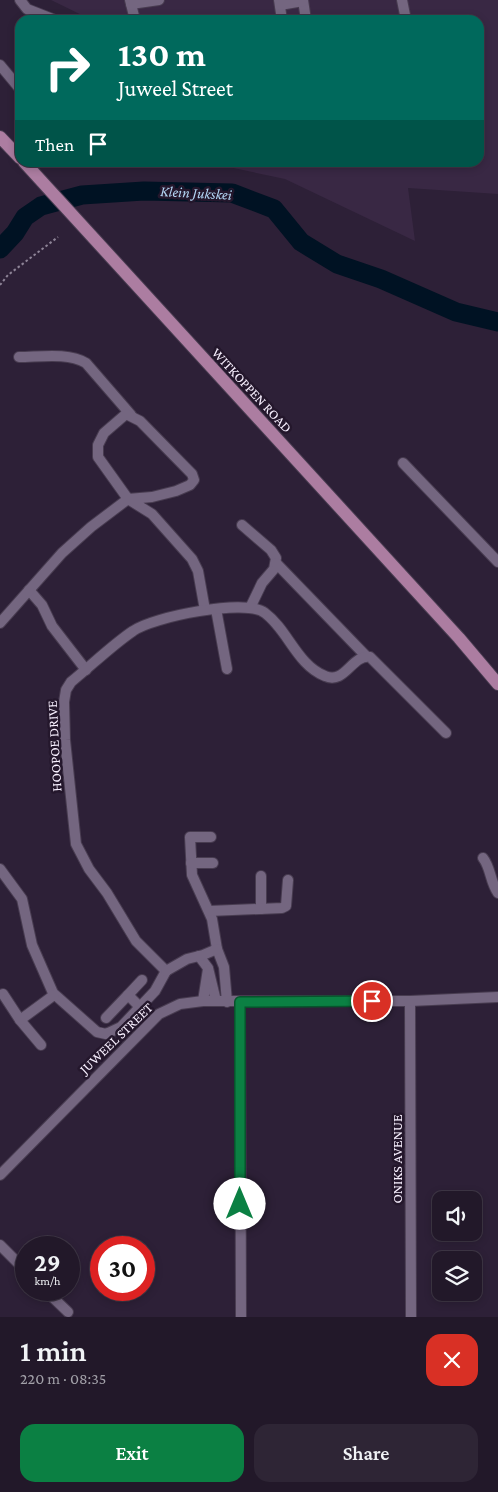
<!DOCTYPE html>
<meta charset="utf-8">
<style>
:root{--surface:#221829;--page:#2e2535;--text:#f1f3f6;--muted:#a2a0a8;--line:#3f3746;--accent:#0b8043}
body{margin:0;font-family:"Crimson Pro",serif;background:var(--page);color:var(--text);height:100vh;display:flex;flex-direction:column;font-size:19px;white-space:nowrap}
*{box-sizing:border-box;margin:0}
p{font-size:16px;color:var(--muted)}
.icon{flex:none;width:28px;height:28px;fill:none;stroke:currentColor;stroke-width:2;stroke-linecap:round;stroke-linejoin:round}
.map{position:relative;height:1317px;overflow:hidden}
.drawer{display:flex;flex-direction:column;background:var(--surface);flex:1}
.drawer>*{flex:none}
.hud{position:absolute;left:15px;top:15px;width:469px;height:152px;border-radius:15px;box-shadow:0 2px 8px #0003,0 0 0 1px var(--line);background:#00695c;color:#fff;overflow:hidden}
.buttons{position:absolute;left:432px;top:1191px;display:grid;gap:10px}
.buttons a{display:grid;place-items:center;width:50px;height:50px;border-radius:10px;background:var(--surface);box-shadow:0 2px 8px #0003,0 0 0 1px var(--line);font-size:25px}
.speed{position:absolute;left:15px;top:1236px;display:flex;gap:10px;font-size:25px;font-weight:700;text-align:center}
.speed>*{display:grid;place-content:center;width:65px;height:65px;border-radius:50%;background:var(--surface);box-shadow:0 2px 8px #0003,0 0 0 1px var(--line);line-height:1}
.speed small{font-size:12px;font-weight:400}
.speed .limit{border:8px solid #d22;background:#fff;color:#111}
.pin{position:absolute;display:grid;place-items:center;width:42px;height:42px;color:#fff;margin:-21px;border:2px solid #fff;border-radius:50%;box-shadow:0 1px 5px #0007}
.me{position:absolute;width:55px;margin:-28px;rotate:0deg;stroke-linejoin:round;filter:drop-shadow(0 0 4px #0008)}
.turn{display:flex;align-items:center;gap:18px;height:105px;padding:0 20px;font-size:22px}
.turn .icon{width:65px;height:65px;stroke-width:2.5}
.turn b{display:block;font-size:35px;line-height:42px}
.then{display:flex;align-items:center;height:48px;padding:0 20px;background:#0003;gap:10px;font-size:19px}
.round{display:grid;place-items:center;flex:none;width:52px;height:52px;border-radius:15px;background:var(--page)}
.headline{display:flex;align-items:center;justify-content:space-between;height:85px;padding:0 20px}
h1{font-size:30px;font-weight:600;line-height:38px}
.primary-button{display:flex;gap:10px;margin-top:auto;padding:10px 20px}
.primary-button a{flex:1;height:58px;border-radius:15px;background:var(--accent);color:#fff;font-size:20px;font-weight:600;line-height:58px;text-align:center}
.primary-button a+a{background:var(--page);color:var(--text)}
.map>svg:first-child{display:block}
.built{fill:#392844}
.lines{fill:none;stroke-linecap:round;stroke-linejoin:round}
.river{stroke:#001223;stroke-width:19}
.minor-casing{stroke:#483c50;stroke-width:12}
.major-casing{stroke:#483c50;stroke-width:14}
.path{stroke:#8e8497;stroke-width:2;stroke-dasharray:2.5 2.5;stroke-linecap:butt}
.minor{stroke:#746680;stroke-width:10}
.major{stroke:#ac7da1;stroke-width:12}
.route-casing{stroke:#07532c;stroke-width:12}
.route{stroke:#0b8043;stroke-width:9}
.labels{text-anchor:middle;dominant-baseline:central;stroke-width:5;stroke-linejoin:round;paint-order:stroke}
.street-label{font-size:14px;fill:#f8f0ff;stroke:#24172c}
.water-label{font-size:15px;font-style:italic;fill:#b3d5f4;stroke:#24172c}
</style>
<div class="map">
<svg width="498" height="1317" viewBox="0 0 498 1317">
<rect width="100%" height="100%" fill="#2d2037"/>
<polygon class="built" points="51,0 498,0 498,194 408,188 415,241 285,179 210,163 479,162 479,20 92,20"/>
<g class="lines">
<polyline class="river" points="0,249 15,233 25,217 41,206 82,195 144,191 232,193 274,209 301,242 337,264 381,279 456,312 498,322"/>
<g class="minor-casing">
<g id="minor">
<polyline points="20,0 27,9 55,20"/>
<polyline points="130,0 135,20"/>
<polyline points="279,0 282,20"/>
<polyline points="303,0 306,20"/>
<polyline points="402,0 406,20"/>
<polyline points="131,4 159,0"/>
<polyline points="280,5 303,1"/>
<polyline points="0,65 20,89"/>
<path d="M19,357C39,357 68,352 86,363L131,415"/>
<polyline points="403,463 498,562"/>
<polyline points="242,525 271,550 276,558 274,569 262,583 250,608"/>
<polyline points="276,563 366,656"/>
<polyline points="29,590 42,605 52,626 86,670"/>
<polyline points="216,609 227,669"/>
<polyline points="0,623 62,553 91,527 128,499 152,497 176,491 190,485 194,480 192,474 140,421 126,414 104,433 98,445 98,457 128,499 152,514 192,559 198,571 205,610"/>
<polyline points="211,837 190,837 192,875 212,919 217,949 224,967 227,1002"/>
<path d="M483,858C491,868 490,882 498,893"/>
<polyline points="191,863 213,863"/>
<polyline points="0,869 22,899 32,945 53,993 97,1032 106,1034 121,1027 155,991 166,971"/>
<polyline points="261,876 261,909"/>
<polyline points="209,911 282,908 286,906 288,880"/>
<polyline points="199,956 208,968 216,1001"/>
<path d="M166,971L136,941L107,893L89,869L76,844L65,740L64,702L66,690L71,682C92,665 111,646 133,631C152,617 246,598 265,613C288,630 297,665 325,676C345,685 352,654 370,657L446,733"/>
<polyline points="166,971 187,959 203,955 217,949"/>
<polyline points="3,994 20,1020 41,1045"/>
<polyline points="203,1001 208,969"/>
<polyline points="410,1001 411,1317"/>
<polyline points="240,1002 241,1317"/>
<polyline points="140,1007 128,995 142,980"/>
<polyline points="106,1018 128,995"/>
<polyline points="20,1020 54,995"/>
<polyline points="0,1175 159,1014 180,1004 203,1001 410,1001 498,997"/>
<polyline points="0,1245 26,1271"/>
<polyline points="45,1290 68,1312"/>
</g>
</g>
<g class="major-casing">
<g id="major">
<polyline points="0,137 20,158"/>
<polyline points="24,162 459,638 498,684"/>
</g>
</g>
<polyline class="path" points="0,285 8,275 58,237"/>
<use href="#minor" class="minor"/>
<use href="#major" class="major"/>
</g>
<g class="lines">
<g class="route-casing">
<polyline id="route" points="240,1204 240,1002 372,1001"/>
</g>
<use href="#route" class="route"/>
</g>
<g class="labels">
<g class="street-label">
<text transform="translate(252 390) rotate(47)">WITKOPPEN ROAD</text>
<text transform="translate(54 746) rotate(-93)">HOOPOE DRIVE</text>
<text transform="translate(116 1038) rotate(-44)">JUWEEL STREET</text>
<text transform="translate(397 1159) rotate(-90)">ONIKS AVENUE</text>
</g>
<g class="water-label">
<text transform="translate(196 193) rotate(3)">Klein Jukskei</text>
</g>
</g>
</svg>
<div class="buttons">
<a><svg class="icon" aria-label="sound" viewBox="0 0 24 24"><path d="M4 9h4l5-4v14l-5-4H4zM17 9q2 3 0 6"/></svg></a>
<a><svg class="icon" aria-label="layers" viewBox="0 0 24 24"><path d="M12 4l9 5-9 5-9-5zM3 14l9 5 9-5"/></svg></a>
</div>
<div class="speed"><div>29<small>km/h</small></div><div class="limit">30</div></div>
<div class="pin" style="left:372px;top:1001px;background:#d93025"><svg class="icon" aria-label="arrive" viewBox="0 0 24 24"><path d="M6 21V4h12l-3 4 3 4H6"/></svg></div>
<svg class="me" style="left:240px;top:1204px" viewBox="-20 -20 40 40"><circle r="19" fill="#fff"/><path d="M0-13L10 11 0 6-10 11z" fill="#0b8043"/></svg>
<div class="hud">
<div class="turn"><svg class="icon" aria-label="right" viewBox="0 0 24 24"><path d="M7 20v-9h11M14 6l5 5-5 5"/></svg><div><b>130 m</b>Juweel Street</div></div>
<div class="then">Then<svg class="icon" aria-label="arrive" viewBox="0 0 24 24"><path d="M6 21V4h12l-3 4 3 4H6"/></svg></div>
</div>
</div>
<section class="drawer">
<div class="headline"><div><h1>1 min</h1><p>220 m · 08:35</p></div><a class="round" style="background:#d93025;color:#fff"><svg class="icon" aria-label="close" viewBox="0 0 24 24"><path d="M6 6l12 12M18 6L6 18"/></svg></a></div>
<div class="primary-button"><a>Exit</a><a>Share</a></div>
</section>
